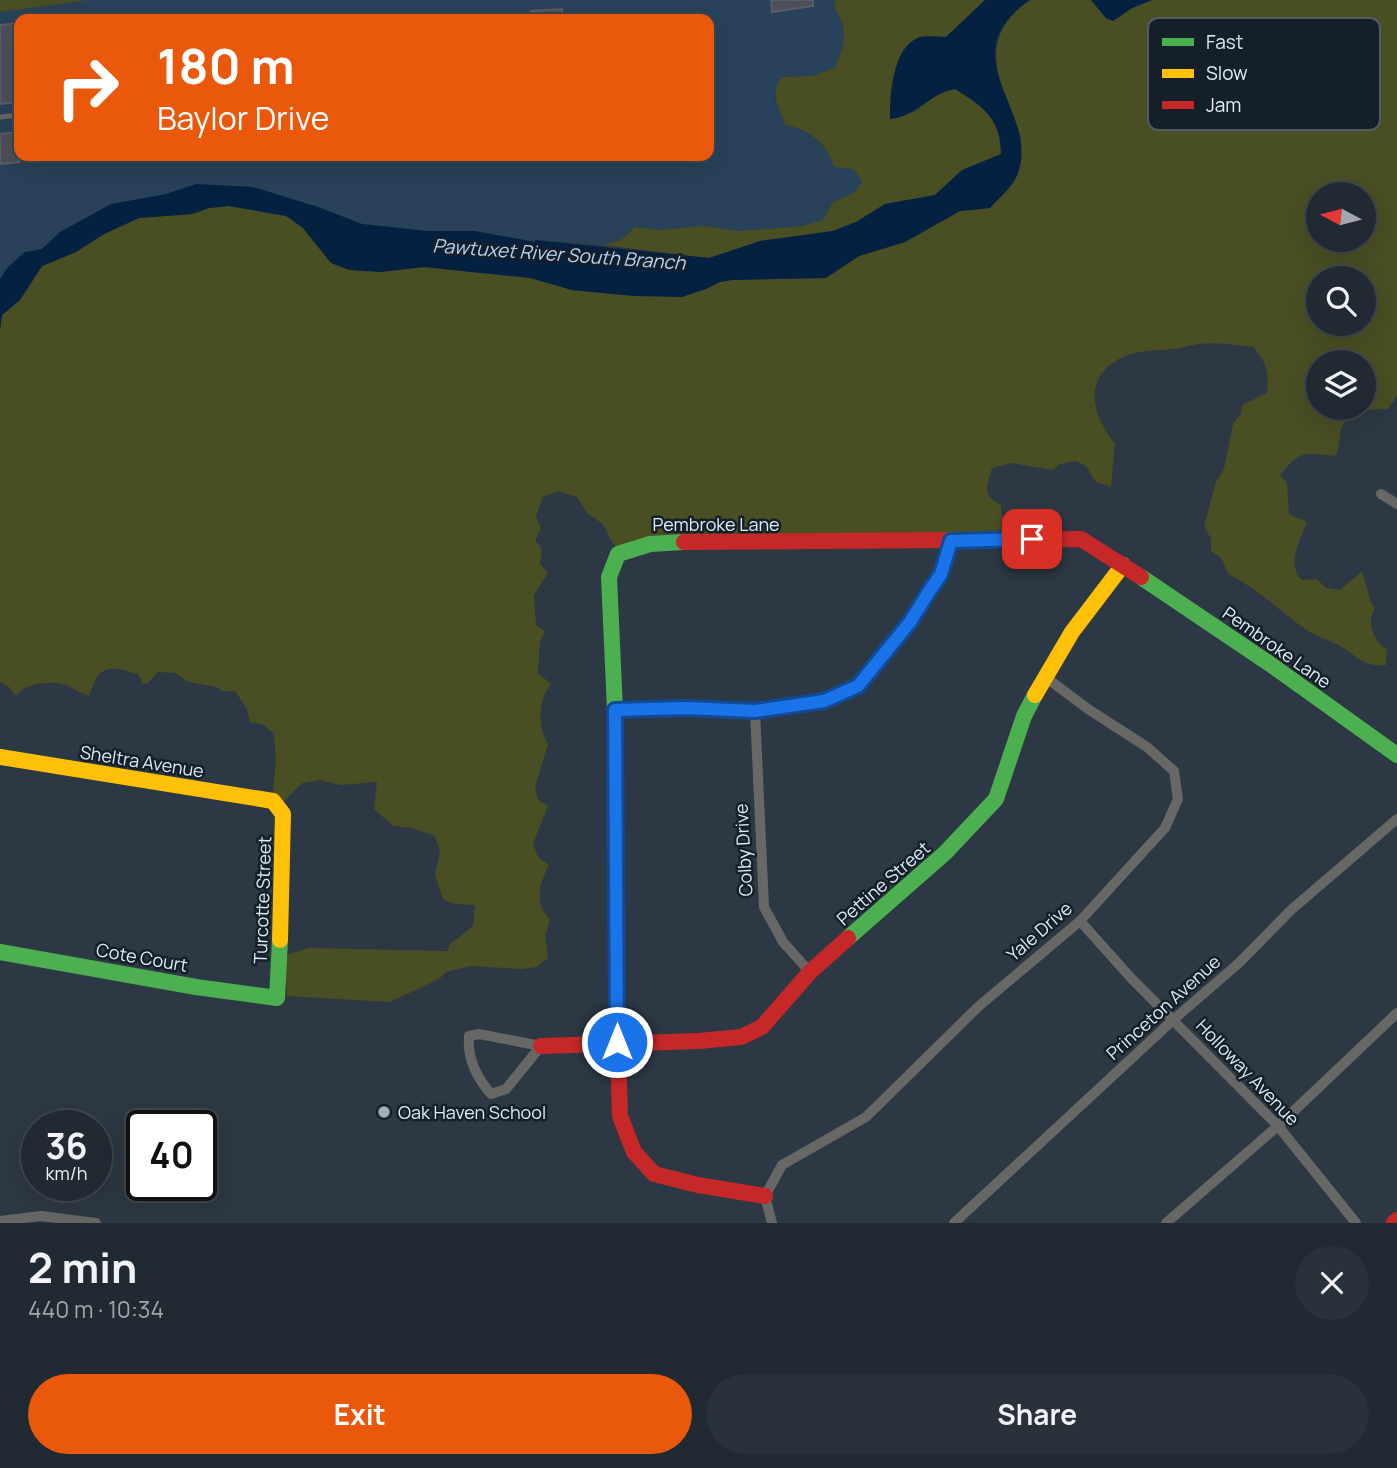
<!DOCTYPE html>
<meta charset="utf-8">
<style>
:root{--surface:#212a32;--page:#29323a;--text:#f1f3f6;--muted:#a2a7ac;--line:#3e464d;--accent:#ea580c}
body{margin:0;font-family:Manrope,sans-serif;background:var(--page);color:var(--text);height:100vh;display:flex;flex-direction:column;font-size:26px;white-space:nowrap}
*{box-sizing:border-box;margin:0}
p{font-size:23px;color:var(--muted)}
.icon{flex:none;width:38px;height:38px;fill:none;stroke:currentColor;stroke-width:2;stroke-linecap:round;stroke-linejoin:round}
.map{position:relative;height:1223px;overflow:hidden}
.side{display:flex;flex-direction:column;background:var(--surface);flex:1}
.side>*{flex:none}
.top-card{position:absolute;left:14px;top:14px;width:700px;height:147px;border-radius:14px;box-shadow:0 7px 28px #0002,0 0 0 2px var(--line);background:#ea580c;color:#fff;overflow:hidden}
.needle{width:46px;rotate:277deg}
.fabs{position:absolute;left:1306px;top:182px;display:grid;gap:14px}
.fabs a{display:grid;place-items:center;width:70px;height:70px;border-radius:50%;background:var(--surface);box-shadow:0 7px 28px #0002,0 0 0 2px var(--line);font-size:35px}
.speed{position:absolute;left:21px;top:1110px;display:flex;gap:14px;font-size:35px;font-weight:700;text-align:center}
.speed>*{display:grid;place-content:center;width:91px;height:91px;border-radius:50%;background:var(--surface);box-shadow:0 7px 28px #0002,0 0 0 2px var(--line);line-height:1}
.speed small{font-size:18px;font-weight:400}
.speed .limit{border:4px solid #111;border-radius:10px;background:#fff;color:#111}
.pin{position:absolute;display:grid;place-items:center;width:60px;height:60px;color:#fff;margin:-30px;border-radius:14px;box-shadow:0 4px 10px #0006}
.me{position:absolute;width:77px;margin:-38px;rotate:0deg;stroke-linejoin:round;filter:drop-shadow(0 0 5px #0008)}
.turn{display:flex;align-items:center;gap:24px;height:147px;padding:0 28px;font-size:32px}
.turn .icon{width:91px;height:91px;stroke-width:2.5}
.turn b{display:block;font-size:49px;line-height:60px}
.round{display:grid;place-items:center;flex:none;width:74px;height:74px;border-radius:37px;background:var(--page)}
.overview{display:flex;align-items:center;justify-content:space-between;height:119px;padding:0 28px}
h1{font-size:42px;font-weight:700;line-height:52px}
.action{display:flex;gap:14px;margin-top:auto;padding:14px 28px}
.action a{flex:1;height:80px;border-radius:42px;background:var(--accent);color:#fff;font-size:28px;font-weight:700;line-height:80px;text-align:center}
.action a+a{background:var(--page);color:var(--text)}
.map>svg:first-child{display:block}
.built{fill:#284259;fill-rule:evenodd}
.green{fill:#4a4e23;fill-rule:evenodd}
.water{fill:#052141}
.building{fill:#4c4e59;stroke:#5a5c66;stroke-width:2}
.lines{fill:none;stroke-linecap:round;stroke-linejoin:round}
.lane{stroke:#676865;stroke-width:5}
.street{stroke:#676865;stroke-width:10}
.fast{stroke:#4caf50;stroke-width:16}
.slow{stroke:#ffc107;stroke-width:16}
.jam{stroke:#c62828;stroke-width:16}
.route-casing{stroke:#114b97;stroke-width:18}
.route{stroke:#1a73e8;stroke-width:12}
.poi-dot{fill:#a0adb9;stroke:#151f28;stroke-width:2.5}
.labels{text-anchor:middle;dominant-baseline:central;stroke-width:5;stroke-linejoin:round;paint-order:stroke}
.street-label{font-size:18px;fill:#deecf9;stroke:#151f28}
.poi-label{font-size:18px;fill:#deecf9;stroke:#151f28;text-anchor:start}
.water-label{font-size:19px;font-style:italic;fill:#b5d4f9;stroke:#151f28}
.key{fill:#151f28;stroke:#515c67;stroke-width:2}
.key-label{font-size:19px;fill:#deecf9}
</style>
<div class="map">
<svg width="1397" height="1223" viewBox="0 0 1397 1223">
<rect width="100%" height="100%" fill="#2c3843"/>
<path class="built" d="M89,0H835L834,7L841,17L845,45L835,69L812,76L782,77L774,98L779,104L785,125L798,127L812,136L831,155L854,169L862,181L859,189L849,196L833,202L823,220L802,226L739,231L703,226L657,230L635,227L622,239L603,245L536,240L535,242L475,231H427L362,224L318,207L253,187L196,184L60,232L42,249L25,252L8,267L0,279V12ZM19,19H709V156H19Z"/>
<g class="green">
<polygon points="0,0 89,0 0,12"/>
<path d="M835,0H985L946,37H919L899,59L891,91L890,119L914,112L942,91L955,89C983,107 1000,117 1001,155L962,170L935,195L885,204L856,222L833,231L760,241L709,258L603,245L622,239L635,227L657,230L703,226L739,231L802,226L823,220L833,202C845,197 857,194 862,181L854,169L834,167C828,145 808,128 785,125C779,104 769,98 782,77L812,76L835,68C845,45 849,30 834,7Z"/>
<path d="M1030,0H1091L1106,18L1113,21L1132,8L1152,0H1397V396L1388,409C1372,409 1351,409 1342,427C1339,435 1340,446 1336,456C1303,453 1302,449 1280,475L1287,483L1289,514L1307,522C1300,541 1286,564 1302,580L1317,579L1326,588L1340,590L1362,571L1371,602L1375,608C1366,624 1373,640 1387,650L1386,665C1361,667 1357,655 1338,645C1328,639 1317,637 1308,631C1281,612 1258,589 1228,574L1222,559L1211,551V539L1204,526L1216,482L1224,469L1233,424L1241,414L1242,405L1267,393C1269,373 1267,362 1253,347C1235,345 1216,342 1199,344C1189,345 1181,349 1172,349C1156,351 1137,350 1123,357C1083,375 1090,414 1115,443L1111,487L1096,482L1086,466L1076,461L1060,464L1053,470L1012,463L992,468C987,487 981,495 1001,505L1004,539L621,551L612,542L603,524L587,513L577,497L558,491L543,497L536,517L541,528L535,540L542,549L540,564L548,573L534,595L536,625L545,631L540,641L538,673L551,684C538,700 537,726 548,744L535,787L538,800L548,806L533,844L538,857L549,865C539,884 534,903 550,920L545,936L548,958L537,967L521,969L470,966L446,972L439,979L390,1002L287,996L284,956L308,948L448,951L449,945L473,926L475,905L454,904L443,899L435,875L440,851L435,836L412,828L393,826L374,809L377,782L341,785L319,780L302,783L278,807L272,801L276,760L274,734L264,725L250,722L247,709L235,691H222L216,687L188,682L175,673L158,672L147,684H143L138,674C108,666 100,663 89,696C81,693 75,690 68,686C54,680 24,682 16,696L9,687L0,682V330L2,315L20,300L42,266L76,252L104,234L139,218L192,214L209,208L229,206L286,215L303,228L331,263L380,272L424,267L531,278L572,290L634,296L706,289L720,282L732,280L826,278L859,256L905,242L960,211L990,208L1021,137C1001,86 973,39 1030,0ZM1318,194H1363V240H1318ZM1318,278H1363V324H1318ZM1318,362H1363V408H1318Z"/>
</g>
<g class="water">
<path d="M985,0H1030C949,56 1037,108 1019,170C1016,184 999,198 990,208L960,211L905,242L859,256L826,278L732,280L720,282L706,289L682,297L634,296L572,290L530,278L424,267L380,272L349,270L331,263L303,228L286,216L229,206L209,208L192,214L139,218L104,234L76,252L42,266L20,300L2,315L0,330V279L8,267L25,252L42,249L60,232L111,204L166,194L196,184L253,187L318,207L362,224L427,231H475L535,242V240L709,258L760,241L833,231L856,222L885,204L935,195L962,170L1001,154C1001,117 983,107 955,89C930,93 916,117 890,119C890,96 892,48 918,38C925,35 938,37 946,37Z"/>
<polygon points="1091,0 1152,0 1132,8 1113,21 1106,18"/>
</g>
<g class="building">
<polygon points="771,0 813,0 813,6 772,12"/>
<polygon points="562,9 563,19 531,19 531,11"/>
<polygon points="19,23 19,102 0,104 0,25"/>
<polygon points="19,132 19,162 0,164 0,134"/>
</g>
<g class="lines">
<polyline class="lane" points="0,117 19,115"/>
<g class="street">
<polyline points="1381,494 1397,504"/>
<polyline points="615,710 685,708 755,711 824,701 858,686 910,622 941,574 951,541"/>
<polyline points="755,711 764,907 783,942 810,972"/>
<polyline points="1080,921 1131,978 1278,1126 1356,1223"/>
<path d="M479,1034L541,1046L506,1089L491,1094C477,1078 467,1058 469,1036Z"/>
<polyline points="0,1221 41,1216 96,1223"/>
<polyline points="772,1223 765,1196 782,1165 866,1117 979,1006 1080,921 1165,828 1178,799 1174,771 1147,747 1088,709 1044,676"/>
<polyline points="954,1223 1173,1020 1240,962 1291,910 1397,819"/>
<polyline points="1166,1223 1278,1126 1397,1013"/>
</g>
<g class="fast">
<polyline points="1141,577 1270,664 1397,755"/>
<polyline points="848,938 945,853 996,799 1024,716 1035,695"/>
<polyline points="0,952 196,987 277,998 280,940"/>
<polyline points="617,1013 615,710 609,577 618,554 650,544 684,542"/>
</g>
<g class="slow">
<polyline points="1035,695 1072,632 1123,565"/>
<polyline points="0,757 273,801 283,814 280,940"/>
</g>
<g class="jam">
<polyline points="684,542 1081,539 1141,577"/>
<polyline points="617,1013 620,1116 634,1152 654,1174 698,1185 765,1196"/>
<polyline points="541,1046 699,1041 741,1037 762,1027 810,972 848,938"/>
<polyline points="1394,1223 1397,1220"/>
</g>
</g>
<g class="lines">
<g class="route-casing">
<polyline id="route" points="617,1042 615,710 685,708 755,711 824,701 858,686 910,622 930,590 941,574 951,541 1032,539"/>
</g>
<use href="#route" class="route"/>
</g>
<circle class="poi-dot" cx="384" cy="1112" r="7"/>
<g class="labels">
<g class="street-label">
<text x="716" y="524">Pembroke Lane</text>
<text transform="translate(1277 647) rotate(35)">Pembroke Lane</text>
<text transform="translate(142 761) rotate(9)">Sheltra Avenue</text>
<text transform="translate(743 850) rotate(-93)">Colby Drive</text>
<text transform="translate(883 883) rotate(-41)">Pettine Street</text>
<text transform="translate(262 900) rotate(-88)">Turcotte Street</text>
<text transform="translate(1039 931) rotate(-41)">Yale Drive</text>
<text transform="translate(142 957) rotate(10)">Cote Court</text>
<text transform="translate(1163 1007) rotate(-42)">Princeton Avenue</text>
<text transform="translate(1248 1072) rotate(46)">Holloway Avenue</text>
</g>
<g class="poi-label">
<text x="398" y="1112">Oak Haven School</text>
</g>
<g class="water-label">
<text transform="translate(559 254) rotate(4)">Pawtuxet River South Branch</text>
</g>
</g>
<rect x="1148" y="18" width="232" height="112" rx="10" class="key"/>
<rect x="1162" y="38" width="32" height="8" fill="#4caf50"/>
<rect x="1162" y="69" width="32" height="9" fill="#ffc107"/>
<rect x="1162" y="101" width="32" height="8" fill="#c62828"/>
<g class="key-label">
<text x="1206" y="49">Fast</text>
<text x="1206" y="80">Slow</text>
<text x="1206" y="112">Jam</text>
</g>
</svg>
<div class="fabs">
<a><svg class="needle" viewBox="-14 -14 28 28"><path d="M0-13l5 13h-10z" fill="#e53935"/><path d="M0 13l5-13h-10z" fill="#a2a7ac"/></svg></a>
<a><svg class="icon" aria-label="search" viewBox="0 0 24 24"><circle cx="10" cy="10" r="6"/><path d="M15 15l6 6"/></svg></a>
<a><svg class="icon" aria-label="layers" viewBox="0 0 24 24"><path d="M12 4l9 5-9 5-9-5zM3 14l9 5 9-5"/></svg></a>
</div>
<div class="speed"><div>36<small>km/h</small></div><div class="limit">40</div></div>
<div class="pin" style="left:1032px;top:539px;background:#d93025"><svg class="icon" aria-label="arrive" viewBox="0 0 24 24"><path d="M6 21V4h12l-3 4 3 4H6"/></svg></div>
<svg class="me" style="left:617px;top:1042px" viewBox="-20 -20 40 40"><circle r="17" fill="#1a73e8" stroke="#fff" stroke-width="3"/><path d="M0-11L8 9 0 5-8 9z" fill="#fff"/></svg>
<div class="top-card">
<div class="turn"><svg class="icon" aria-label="right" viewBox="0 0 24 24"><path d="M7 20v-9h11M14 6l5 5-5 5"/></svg><div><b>180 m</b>Baylor Drive</div></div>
</div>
</div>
<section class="side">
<div class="overview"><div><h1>2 min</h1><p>440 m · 10:34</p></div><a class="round"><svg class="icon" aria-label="close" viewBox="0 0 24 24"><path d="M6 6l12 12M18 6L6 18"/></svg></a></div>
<div class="action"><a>Exit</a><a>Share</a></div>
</section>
